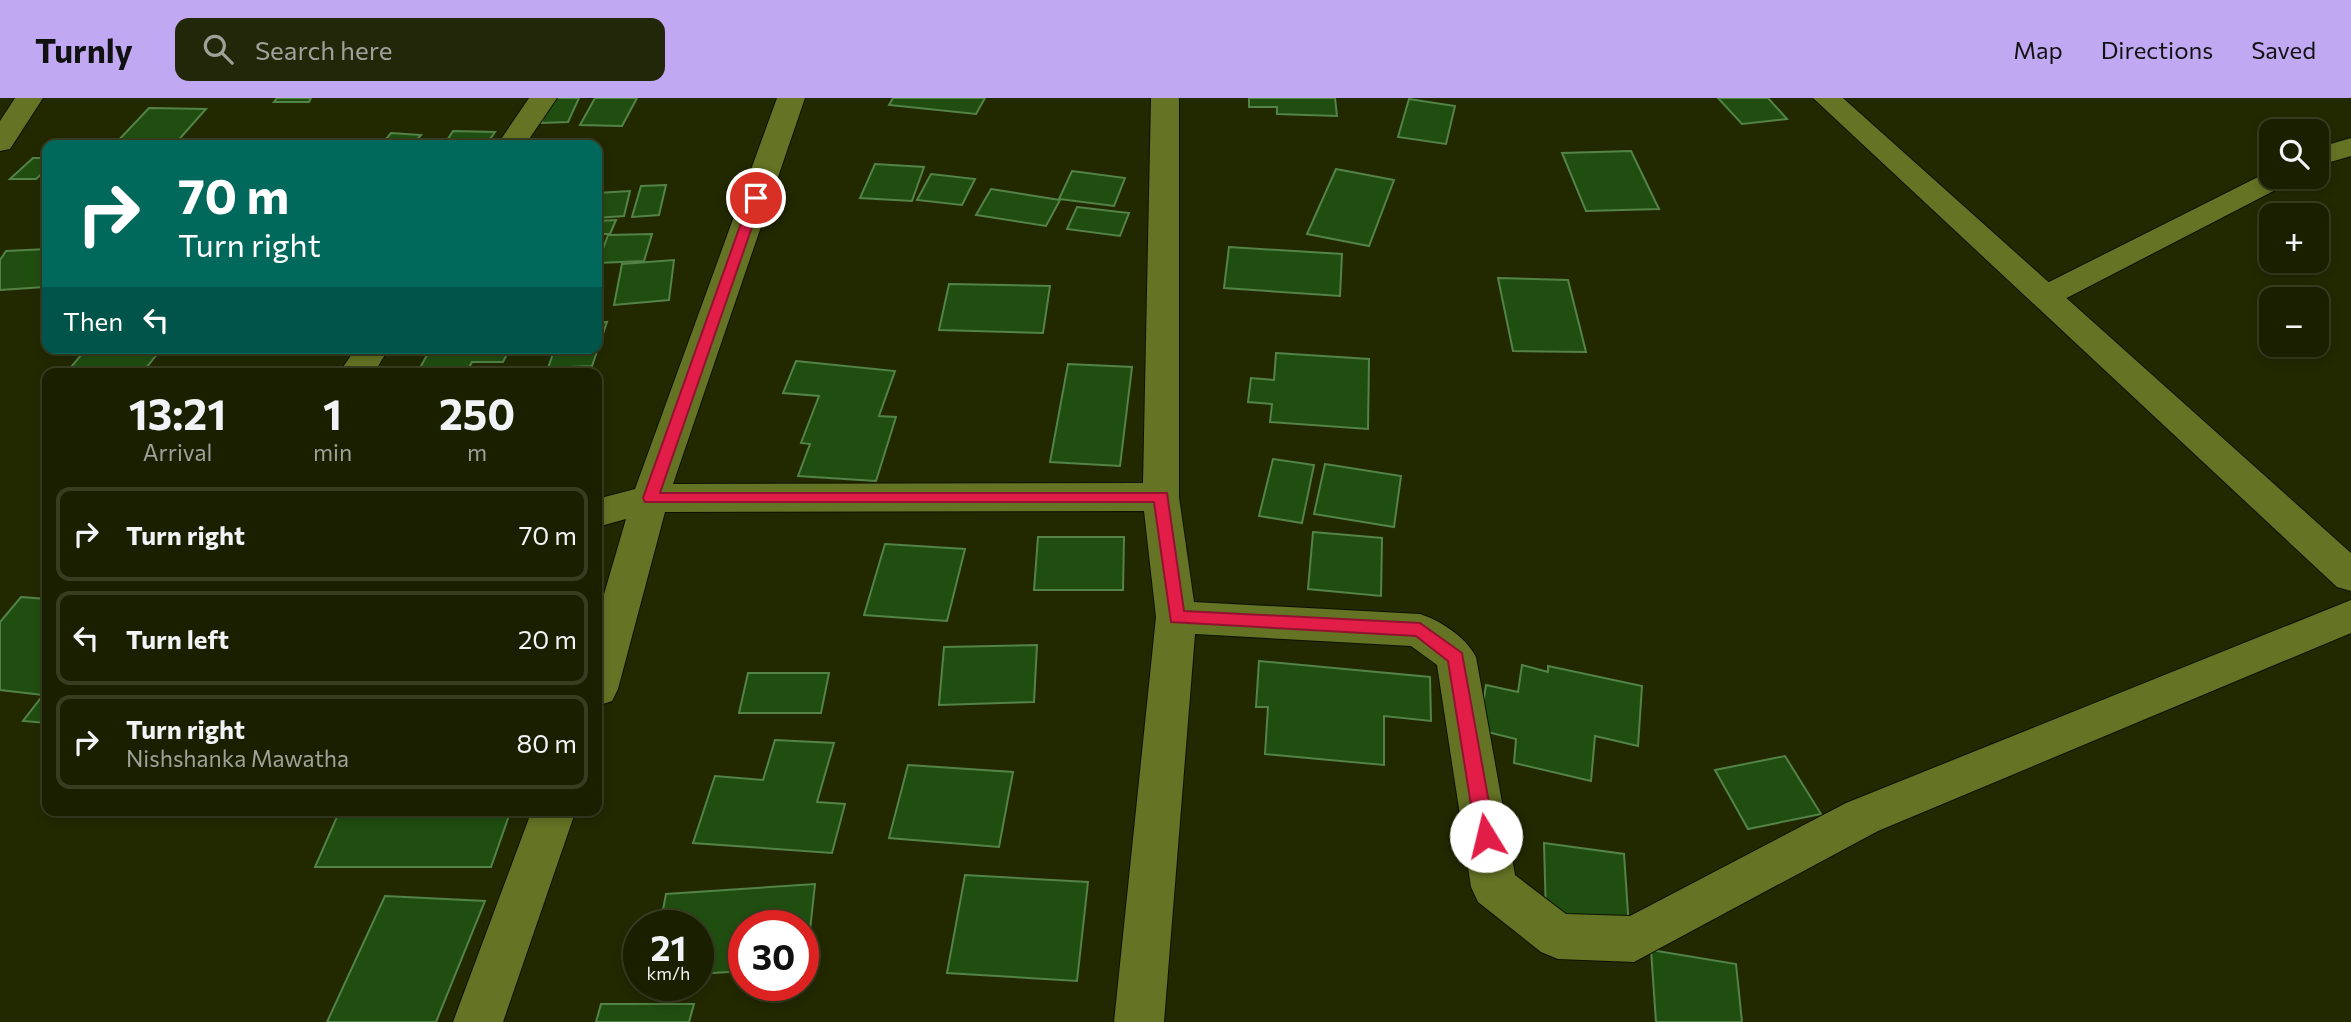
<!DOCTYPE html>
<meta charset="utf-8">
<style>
:root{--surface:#1a1f00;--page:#23270a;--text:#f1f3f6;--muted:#9fa299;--line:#383d22;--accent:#c1a8f3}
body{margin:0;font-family:Commissioner,sans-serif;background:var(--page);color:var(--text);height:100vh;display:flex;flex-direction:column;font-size:26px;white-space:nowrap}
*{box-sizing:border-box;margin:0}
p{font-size:23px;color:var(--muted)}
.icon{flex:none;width:38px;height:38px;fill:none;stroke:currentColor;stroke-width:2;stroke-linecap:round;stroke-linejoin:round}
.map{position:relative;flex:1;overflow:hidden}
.drawer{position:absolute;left:42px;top:270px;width:560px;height:448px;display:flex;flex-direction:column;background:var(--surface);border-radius:14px;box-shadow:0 4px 10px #0003,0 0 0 2px var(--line)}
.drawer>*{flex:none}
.guide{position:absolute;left:42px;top:42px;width:560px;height:214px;border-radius:14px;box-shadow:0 4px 10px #0003,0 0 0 2px var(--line);background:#00695c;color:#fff;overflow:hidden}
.fabs{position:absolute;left:2259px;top:21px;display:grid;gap:14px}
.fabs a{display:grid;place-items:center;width:70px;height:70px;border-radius:14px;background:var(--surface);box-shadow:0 4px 10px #0003,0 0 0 2px var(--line);font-size:35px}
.speed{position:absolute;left:623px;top:812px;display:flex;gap:14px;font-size:35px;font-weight:700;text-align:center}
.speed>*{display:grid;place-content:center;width:91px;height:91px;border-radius:50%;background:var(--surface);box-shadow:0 4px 10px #0003,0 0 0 2px var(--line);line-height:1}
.speed small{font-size:18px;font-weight:400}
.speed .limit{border:10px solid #d22;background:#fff;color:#111}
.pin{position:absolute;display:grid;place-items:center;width:60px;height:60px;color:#fff;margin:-30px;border:4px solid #fff;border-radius:50%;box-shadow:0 2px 7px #0007}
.me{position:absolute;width:77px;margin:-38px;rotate:351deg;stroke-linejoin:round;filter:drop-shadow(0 0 5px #0008)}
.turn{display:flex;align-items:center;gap:24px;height:147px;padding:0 21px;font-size:32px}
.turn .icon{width:91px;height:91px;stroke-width:2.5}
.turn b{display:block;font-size:49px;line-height:60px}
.then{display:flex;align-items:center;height:66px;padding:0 21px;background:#0003;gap:14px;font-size:26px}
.eta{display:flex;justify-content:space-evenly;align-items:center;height:119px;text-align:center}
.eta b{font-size:42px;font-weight:700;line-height:49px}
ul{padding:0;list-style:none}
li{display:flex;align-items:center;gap:21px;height:94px;margin:0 14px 10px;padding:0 7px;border:4px solid var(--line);border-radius:14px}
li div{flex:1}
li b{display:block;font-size:26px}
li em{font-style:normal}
header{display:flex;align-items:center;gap:42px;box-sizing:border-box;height:98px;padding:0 35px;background:var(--accent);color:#111}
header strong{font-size:33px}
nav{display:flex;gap:38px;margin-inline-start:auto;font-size:24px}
.search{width:490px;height:63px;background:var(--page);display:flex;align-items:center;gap:18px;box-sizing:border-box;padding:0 24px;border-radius:14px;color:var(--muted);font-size:26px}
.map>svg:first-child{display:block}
.building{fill:#204e10;stroke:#538346;stroke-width:2}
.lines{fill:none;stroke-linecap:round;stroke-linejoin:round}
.street-casing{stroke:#0d1100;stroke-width:2}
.secondary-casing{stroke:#0d1100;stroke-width:2}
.street{fill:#647324;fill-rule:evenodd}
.secondary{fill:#647324;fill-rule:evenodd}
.route{fill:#e11d48;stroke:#92132f;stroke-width:2}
</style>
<header>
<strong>Turnly</strong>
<div class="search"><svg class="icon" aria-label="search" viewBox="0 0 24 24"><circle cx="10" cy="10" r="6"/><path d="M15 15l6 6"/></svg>Search here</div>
<nav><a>Map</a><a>Directions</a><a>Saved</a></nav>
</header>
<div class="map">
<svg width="2351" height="924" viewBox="0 0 2351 924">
<rect width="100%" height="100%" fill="#222900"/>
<g class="building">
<polygon points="277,0 311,0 309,4 274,4"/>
<polygon points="552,0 579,0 568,24 541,25"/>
<polygon points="595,0 637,0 622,28 580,27"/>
<polygon points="893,0 985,0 976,16 889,7"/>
<polygon points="1249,0 1335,0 1337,18 1277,16 1277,9 1249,9"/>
<polygon points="1718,0 1768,0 1787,21 1742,26"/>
<polygon points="1409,1 1455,8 1446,46 1398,39"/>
<polygon points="149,10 206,11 174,47 114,47"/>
<polygon points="453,33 495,34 486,47 444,47"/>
<polygon points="391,35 421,37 412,47 381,47"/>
<polygon points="1631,53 1659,111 1586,113 1562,55"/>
<polygon points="33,60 47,60 47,71 36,81 10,81"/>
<polygon points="875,66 924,69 912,103 860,100"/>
<polygon points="1336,71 1394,82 1369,148 1307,136"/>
<polygon points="1072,73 1125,80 1114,108 1059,101"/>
<polygon points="931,76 975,81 962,107 917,102"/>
<polygon points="666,87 659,117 632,119 641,88"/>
<polygon points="991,91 1060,102 1046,128 976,117"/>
<polygon points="630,93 624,118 597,120 597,95"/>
<polygon points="1077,109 1129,115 1120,138 1067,131"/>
<polygon points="616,122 610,136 597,136 597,123"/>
<polygon points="652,136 644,163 598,165 608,137"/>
<polygon points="1229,149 1342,156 1340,198 1224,190"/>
<polygon points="47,151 47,184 44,189 0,192 0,162 6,153"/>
<polygon points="674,162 669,202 614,207 622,166"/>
<polygon points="1498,180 1568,182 1586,254 1513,253"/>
<polygon points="949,186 1050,188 1043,235 939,232"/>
<polygon points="607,224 592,268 548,270 555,250 597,250 597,225"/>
<polygon points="87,250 162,250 142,275 66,275"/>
<polygon points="431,250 510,250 503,264 472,264 466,275 417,275"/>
<polygon points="1276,255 1369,261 1368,331 1270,324 1272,306 1248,304 1251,280 1274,282"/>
<polygon points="796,263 895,273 879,318 896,319 876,383 798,378 810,346 801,345 819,298 783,295"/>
<polygon points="1068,266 1132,269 1120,368 1050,364"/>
<polygon points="1273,361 1314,367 1302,425 1259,418"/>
<polygon points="1325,366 1401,378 1394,429 1314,416"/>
<polygon points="1313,434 1382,440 1381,498 1308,491"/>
<polygon points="1038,439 1124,439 1123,492 1034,492"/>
<polygon points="885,446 965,451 947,523 864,517"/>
<polygon points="21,499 47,501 47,625 23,623 43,597 0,592 0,524"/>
<polygon points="1037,547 1034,604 939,607 944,549"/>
<polygon points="1259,563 1430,579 1431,623 1384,618 1384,667 1265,656 1268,609 1256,609"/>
<polygon points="1522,567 1548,574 1548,568 1642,588 1638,648 1595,638 1591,683 1514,665 1516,641 1479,632 1486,587 1518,594"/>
<polygon points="748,575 829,575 821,615 739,615"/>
<polygon points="775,642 834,645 817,704 845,706 832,755 693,745 715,678 763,682"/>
<polygon points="1785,658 1821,716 1748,731 1715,672"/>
<polygon points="908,667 1013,674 999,749 889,740"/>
<polygon points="340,712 511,712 491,769 315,769"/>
<polygon points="1544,745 1624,756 1629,830 1546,818"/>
<polygon points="965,777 1088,784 1077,883 947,875"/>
<polygon points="815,786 806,869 803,869 803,828 744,828 744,873 698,876 698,828 660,828 666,796"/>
<polygon points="385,798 485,803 436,924 327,924"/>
<polygon points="1651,852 1736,866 1742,924 1656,924"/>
<polygon points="601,906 694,906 689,924 596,924"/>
</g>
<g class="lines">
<g class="street-casing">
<g id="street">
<polygon points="15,0 43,0 10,51 0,53 0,23"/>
<polygon points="529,0 557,0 525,47 497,47"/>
<path d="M777,0H805L673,386L1143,385L1151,0H1179V399L1194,504L1420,516C1441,523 1466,539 1476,559L1515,777L1566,816L1630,818L1846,705L2351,502V535L1878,733L1634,864L1558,861L1541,854L1478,804L1471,789L1437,567L1411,548L1195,536L1164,924H1114L1156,519L1144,413L665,414L618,591L612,603L597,608V520L626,421L597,429V401L635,391Z"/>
<polygon points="2351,40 2351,58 2317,68 2317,50"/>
<polygon points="2272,72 2272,79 2294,79 2289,85 2057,205 2046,208 2035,205 2030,198 2035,191"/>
<polygon points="356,250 389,250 374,275 339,275"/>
<polygon points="532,712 576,712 503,924 453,924"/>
</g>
</g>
<g class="secondary-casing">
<polygon id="secondary" points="1813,0 1843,0 2351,455 2351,493 2337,489"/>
</g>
<use href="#street" class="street"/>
<use href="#secondary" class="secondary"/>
</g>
<polygon class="route" points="756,96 762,100 660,395 1167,395 1184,513 1420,525 1462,555 1495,738 1492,744 1486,746 1479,744 1476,738 1448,563 1416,538 1171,524 1154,404 645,404 643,400 750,100"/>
</svg>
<div class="fabs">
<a><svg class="icon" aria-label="search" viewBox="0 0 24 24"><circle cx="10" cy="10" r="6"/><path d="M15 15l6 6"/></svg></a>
<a>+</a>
<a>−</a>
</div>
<div class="speed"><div>21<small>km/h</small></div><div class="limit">30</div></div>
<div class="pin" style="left:756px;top:100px;background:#d93025"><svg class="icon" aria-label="arrive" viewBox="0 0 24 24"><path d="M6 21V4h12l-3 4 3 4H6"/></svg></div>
<svg class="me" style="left:1486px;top:738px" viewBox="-20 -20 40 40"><circle r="19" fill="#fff"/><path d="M0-13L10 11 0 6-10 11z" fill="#e11d48"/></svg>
<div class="guide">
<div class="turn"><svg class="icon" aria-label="right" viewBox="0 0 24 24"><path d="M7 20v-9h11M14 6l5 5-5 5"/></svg><div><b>70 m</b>Turn right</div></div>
<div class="then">Then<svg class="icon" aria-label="left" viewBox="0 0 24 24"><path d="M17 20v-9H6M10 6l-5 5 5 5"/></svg></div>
</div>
<section class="drawer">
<div class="eta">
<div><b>13:21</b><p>Arrival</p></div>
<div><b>1</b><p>min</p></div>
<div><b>250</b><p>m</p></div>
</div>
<ul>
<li><svg class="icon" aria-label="right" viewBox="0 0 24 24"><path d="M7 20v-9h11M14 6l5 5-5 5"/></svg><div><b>Turn right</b></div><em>70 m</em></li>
<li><svg class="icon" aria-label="left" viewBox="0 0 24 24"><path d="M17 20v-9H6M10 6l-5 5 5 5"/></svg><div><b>Turn left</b></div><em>20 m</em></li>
<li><svg class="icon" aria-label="right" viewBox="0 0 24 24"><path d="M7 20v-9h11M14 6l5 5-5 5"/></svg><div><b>Turn right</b><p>Nishshanka Mawatha</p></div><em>80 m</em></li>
</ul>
</section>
</div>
